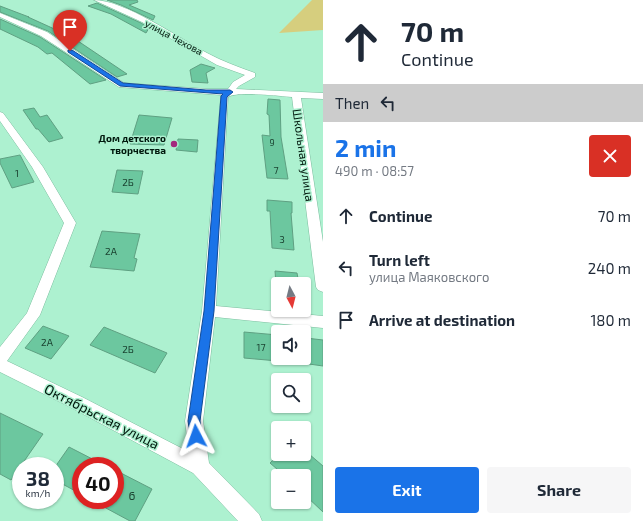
<!DOCTYPE html>
<meta charset="utf-8">
<style>
:root{--surface:#fff;--page:#f6f6f7;--text:#1f2937;--muted:#747a83;--accent:#1a73e8}
body{margin:0;font-family:"Exo 2",sans-serif;background:var(--page);color:var(--text);height:100vh;display:flex;flex-direction:column;font-size:15px;white-space:nowrap}
*{box-sizing:border-box;margin:0}
p{font-size:13px;color:var(--muted)}
.icon{flex:none;width:22px;height:22px;fill:none;stroke:currentColor;stroke-width:2;stroke-linecap:round;stroke-linejoin:round}
.map{position:relative;flex:1;overflow:hidden}
.sheet{display:flex;flex-direction:column;background:var(--surface);width:320px}
.sheet>*{flex:none}
.top-card{background:#fff;color:var(--text);overflow:hidden}
.needle{width:26px;rotate:173deg}
.fabs{position:absolute;left:271px;top:277px;display:grid;gap:8px}
.fabs a{display:grid;place-items:center;width:40px;height:40px;border-radius:4px;background:var(--surface);box-shadow:0 1px 3px #0004;font-size:20px}
.speed{position:absolute;left:12px;top:457px;display:flex;gap:8px;font-size:20px;font-weight:700;text-align:center}
.speed>*{display:grid;place-content:center;width:52px;height:52px;border-radius:50%;background:var(--surface);box-shadow:0 1px 3px #0004;line-height:1}
.speed small{font-size:10px;font-weight:400}
.speed .limit{border:6px solid #d22;background:#fff;color:#111}
.pin{position:absolute;display:grid;place-items:center;width:34px;height:34px;color:#fff;margin:-41px -17px;border-radius:50% 50% 50% 0;rotate:-45deg;box-shadow:0 0 4px #0007}
.pin .icon{rotate:45deg}
.me{position:absolute;width:44px;margin:-22px;rotate:356deg;stroke-linejoin:round;filter:drop-shadow(0 0 3px #0008)}
.turn{display:flex;align-items:center;gap:14px;height:84px;padding:0 12px;font-size:18px}
.turn .icon{width:52px;height:52px;stroke-width:2.5}
.turn b{display:block;font-size:28px;line-height:34px}
.then{display:flex;align-items:center;height:38px;padding:0 12px;background:#0003;gap:8px;font-size:15px}
.round{display:grid;place-items:center;flex:none;width:42px;height:42px;border-radius:4px;background:var(--page)}
.head{display:flex;align-items:center;justify-content:space-between;height:68px;padding:0 12px}
h1{font-size:24px;font-weight:700;line-height:30px;color:var(--accent)}
.primary-button{display:flex;gap:8px;margin-top:auto;padding:8px 12px}
.primary-button a{flex:1;height:46px;border-radius:4px;background:var(--accent);color:#fff;font-size:16px;font-weight:700;line-height:46px;text-align:center}
.primary-button a+a{background:var(--page);color:var(--text)}
ul{padding:0;list-style:none}
li{display:flex;align-items:center;gap:12px;height:52px;padding:0 12px}
li div{flex:1}
li b{display:block;font-size:15px}
li em{font-style:normal}
main{display:flex;flex:1;min-height:0}
.map>svg:first-child{display:block}
.green{fill:#d6ce7e}
.building{fill:#6cc79f;stroke:#5fa082}
.lines{fill:none;stroke-linecap:round;stroke-linejoin:round}
.minor-casing{stroke:#7bbd9e;stroke-width:1}
.minor{fill:#fff;fill-rule:evenodd}
.route{fill:#1a73e8;stroke:#114b97}
.poi-dot{fill:#a3287d;stroke:#adf1d0;stroke-width:1.5}
.labels{text-anchor:middle;dominant-baseline:central;stroke-width:3;stroke-linejoin:round;paint-order:stroke}
.far-number-label{font-size:9px;fill:#1b4432}
.far-street-label{font-size:10px;fill:#00180d;stroke:#adf1d0}
.far-poi-label{font-size:10px;font-weight:bold;fill:#00180d;stroke:#adf1d0;text-anchor:end}
.number-label{font-size:10px;fill:#1b4432}
.street-label{font-size:12px;fill:#00180d;stroke:#adf1d0}
.near-number-label{font-size:12px;fill:#1b4432}
.near-street-label{font-size:14px;fill:#00180d;stroke:#adf1d0}
</style>
<main>
<div class="map">
<svg width="323" height="521" viewBox="0 0 323 521">
<rect width="100%" height="100%" fill="#adf1d0"/>
<polygon class="green" points="312,0 323,0 323,30 279,33"/>
<g class="building">
<polygon points="107,0 137,0 138,2 129,5 155,16 153,20 121,5"/>
<polygon points="97,3 141,23 149,28 146,33 111,14 88,6"/>
<polygon points="0,6 29,17 28,17 72,37 127,74 117,77 48,31 0,12"/>
<polygon points="0,19 40,37 106,80 90,84 52,53 47,54 38,47 0,29"/>
<polygon points="201,64 215,68 206,73 208,83 192,82 190,70"/>
<polygon points="268,99 280,100 281,137 288,179 267,178 262,135 270,136 269,115 267,114"/>
<polygon points="34,108 40,117 47,115 63,138 49,142 38,129 36,129 23,110"/>
<polygon points="139,115 172,118 164,145 130,144"/>
<polygon points="178,139 198,140 197,152 176,150"/>
<polygon points="20,155 34,182 12,188 0,163 0,159"/>
<polygon points="117,170 143,171 138,194 112,192"/>
<polygon points="267,200 292,202 292,213 291,213 294,250 272,248 270,211 267,211"/>
<polygon points="102,231 140,234 134,258 137,259 134,271 90,267"/>
<polygon points="275,271 297,273 299,284 276,284"/>
<polygon points="43,326 69,336 51,359 25,348"/>
<polygon points="104,327 167,353 155,373 90,345"/>
<polygon points="244,332 278,335 278,361 244,358"/>
<polygon points="306,338 323,340 323,366 309,364"/>
<polygon points="0,413 43,434 11,480 0,474"/>
<polygon points="69,447 106,466 81,466 81,494 55,480 55,467"/>
<polygon points="279,454 309,454 323,466 323,512 304,494 304,476 285,476 270,463"/>
<polygon points="115,470 152,489 135,521 130,521 91,500 115,500"/>
</g>
<g class="lines">
<g class="minor-casing">
<path id="minor" d="M94,0C124,0 179,38 207,53C222,61 238,67 255,73V77L239,86L236,89L323,93V99L301,98L323,242V292L318,290L316,287L292,97C280,96 237,91 228,97L216,306L323,316V328L215,317L203,421L209,463L259,514L262,521H238L193,473L70,407L0,372V347L27,313L64,223L32,167L0,121V112L3,113L43,167L76,223L40,315L7,361L82,397L189,452L185,421L202,311L221,95L119,87L41,36L0,17V13L47,32L124,83L207,89H228L233,82L245,75L217,65L142,22Z"/>
</g>
<use href="#minor" class="minor"/>
</g>
<polygon class="route" points="68,50 72,50 123,83 206,90 230,90 233,92 227,97 214,311 200,421 202,436 200,440 196,441 191,440 188,421 204,311 221,96 223,94 120,86 68,52"/>
<circle class="poi-dot" cx="174" cy="144" r="4"/>
<g class="labels">
<g class="far-number-label">
<text x="272" y="142">9</text>
</g>
<g class="far-street-label">
<text transform="translate(174 37) rotate(28)">улица Чехова</text>
</g>
<g class="far-poi-label">
<text x="166" y="138">Дом детского<tspan x="166" dy="12">творчества</tspan></text>
</g>
<g class="number-label">
<text x="276" y="170">7</text>
<text x="17" y="173">1</text>
<text x="128" y="182">2Б</text>
<text x="282" y="239">3</text>
<text x="111" y="251">2А</text>
<text x="47" y="342">2А</text>
<text x="261" y="347">17</text>
<text x="128" y="349">2Б</text>
</g>
<g class="street-label">
<text transform="translate(304 155) rotate(82)">Школьная улица</text>
</g>
<g class="near-number-label">
<text x="132" y="495">6</text>
</g>
<g class="near-street-label">
<text transform="translate(102 416) rotate(27)">Октябрьская улица</text>
</g>
</g>
</svg>
<div class="fabs">
<a><svg class="needle" viewBox="-14 -14 28 28"><path d="M0-13l5 13h-10z" fill="#e53935"/><path d="M0 13l5-13h-10z" fill="#747a83"/></svg></a>
<a><svg class="icon" aria-label="sound" viewBox="0 0 24 24"><path d="M4 9h4l5-4v14l-5-4H4zM17 9q2 3 0 6"/></svg></a>
<a><svg class="icon" aria-label="search" viewBox="0 0 24 24"><circle cx="10" cy="10" r="6"/><path d="M15 15l6 6"/></svg></a>
<a>+</a>
<a>−</a>
</div>
<div class="speed"><div>38<small>km/h</small></div><div class="limit">40</div></div>
<div class="pin" style="left:70px;top:51px;background:#d93025"><svg class="icon" aria-label="arrive" viewBox="0 0 24 24"><path d="M6 21V4h12l-3 4 3 4H6"/></svg></div>
<svg class="me" style="left:196px;top:436px" viewBox="-20 -20 40 40"><path d="M0-17L14 15 0 8-14 15z" fill="#1a73e8" stroke="#fff" stroke-width="4"/></svg>
</div>
<section class="sheet">
<div class="top-card">
<div class="turn"><svg class="icon" aria-label="ahead" viewBox="0 0 24 24"><path d="M12 20V5M6 11l6-6 6 6"/></svg><div><b>70 m</b>Continue</div></div>
<div class="then">Then<svg class="icon" aria-label="left" viewBox="0 0 24 24"><path d="M17 20v-9H6M10 6l-5 5 5 5"/></svg></div>
</div>
<div class="head"><div><h1>2 min</h1><p>490 m · 08:57</p></div><a class="round" style="background:#d93025;color:#fff"><svg class="icon" aria-label="close" viewBox="0 0 24 24"><path d="M6 6l12 12M18 6L6 18"/></svg></a></div>
<ul>
<li><svg class="icon" aria-label="ahead" viewBox="0 0 24 24"><path d="M12 20V5M6 11l6-6 6 6"/></svg><div><b>Continue</b></div><em>70 m</em></li>
<li><svg class="icon" aria-label="left" viewBox="0 0 24 24"><path d="M17 20v-9H6M10 6l-5 5 5 5"/></svg><div><b>Turn left</b><p>улица Маяковского</p></div><em>240 m</em></li>
<li><svg class="icon" aria-label="arrive" viewBox="0 0 24 24"><path d="M6 21V4h12l-3 4 3 4H6"/></svg><div><b>Arrive at destination</b></div><em>180 m</em></li>
</ul>
<div class="primary-button"><a>Exit</a><a>Share</a></div>
</section>
</main>
